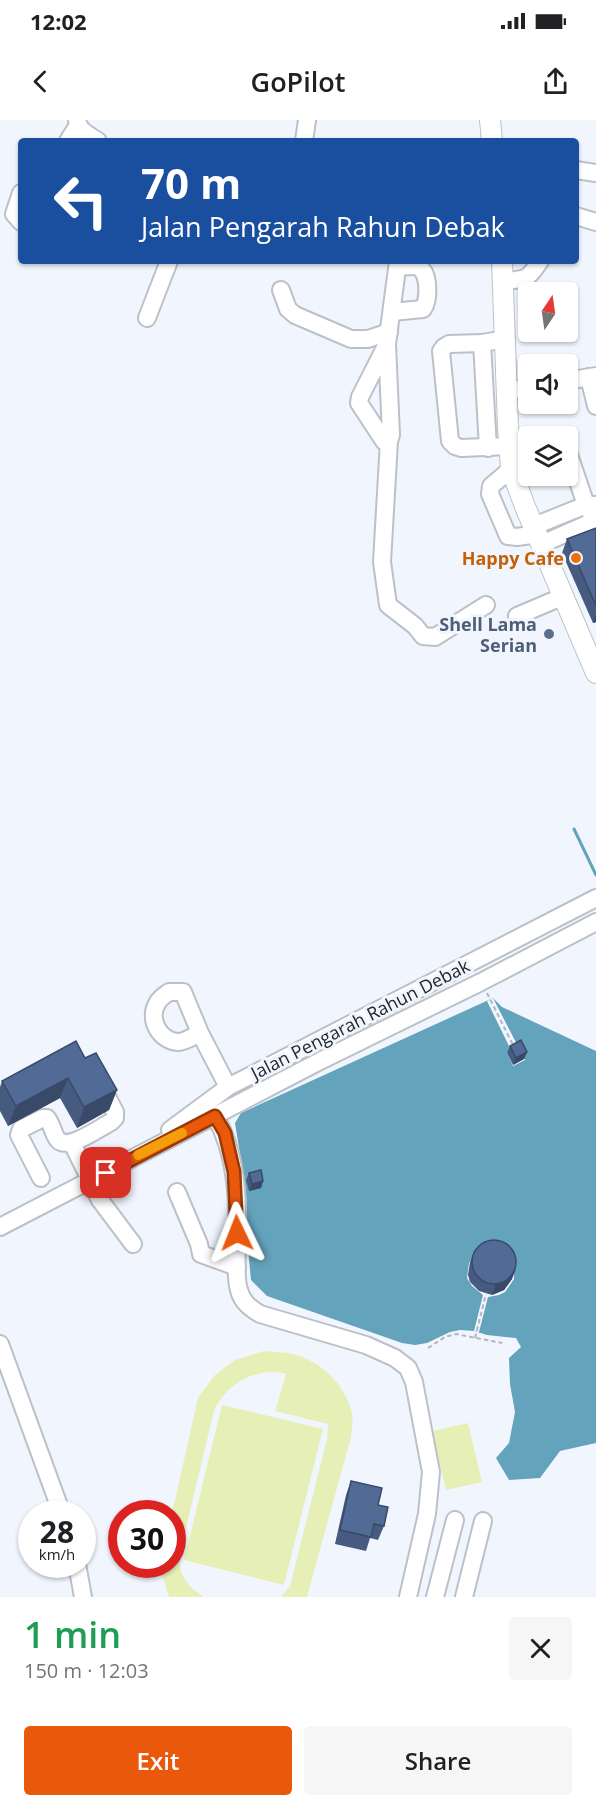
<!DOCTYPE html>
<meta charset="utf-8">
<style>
:root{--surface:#fff;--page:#f6f6f6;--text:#202124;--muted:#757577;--accent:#ea580c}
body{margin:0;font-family:"Open Sans",sans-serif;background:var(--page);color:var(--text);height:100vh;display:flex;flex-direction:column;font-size:22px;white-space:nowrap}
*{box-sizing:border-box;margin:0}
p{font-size:20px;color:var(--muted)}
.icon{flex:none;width:33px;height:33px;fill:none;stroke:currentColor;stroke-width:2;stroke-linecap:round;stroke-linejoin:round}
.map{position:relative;height:1477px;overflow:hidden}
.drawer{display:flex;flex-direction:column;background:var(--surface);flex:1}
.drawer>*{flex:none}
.top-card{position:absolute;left:18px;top:18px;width:561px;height:126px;border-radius:6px;box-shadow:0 2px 4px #0004;background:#1a4fa0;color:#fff;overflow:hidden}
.needle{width:39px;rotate:13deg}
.buttons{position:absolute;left:518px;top:162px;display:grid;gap:12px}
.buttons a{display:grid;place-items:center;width:60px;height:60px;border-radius:6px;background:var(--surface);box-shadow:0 2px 4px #0004;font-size:30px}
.speed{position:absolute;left:18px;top:1380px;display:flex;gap:12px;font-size:30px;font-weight:700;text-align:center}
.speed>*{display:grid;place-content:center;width:78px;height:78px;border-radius:50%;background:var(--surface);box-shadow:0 2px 4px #0004;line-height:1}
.speed small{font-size:15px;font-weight:400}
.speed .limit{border:9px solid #d22;background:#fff;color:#111}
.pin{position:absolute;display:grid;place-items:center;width:51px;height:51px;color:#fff;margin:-26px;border-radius:12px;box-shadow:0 3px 9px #0006}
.me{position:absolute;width:66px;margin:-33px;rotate:358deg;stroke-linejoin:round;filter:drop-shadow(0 0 4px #0008)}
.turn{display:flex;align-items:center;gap:21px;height:126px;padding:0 24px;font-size:27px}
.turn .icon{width:78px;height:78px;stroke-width:2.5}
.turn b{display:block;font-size:42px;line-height:51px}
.round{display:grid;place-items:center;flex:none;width:63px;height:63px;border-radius:6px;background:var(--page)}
.overview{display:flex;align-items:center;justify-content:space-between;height:102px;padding:0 24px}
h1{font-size:36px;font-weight:600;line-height:45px;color:#1e9e55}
.button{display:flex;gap:12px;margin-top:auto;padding:12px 24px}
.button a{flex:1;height:69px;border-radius:6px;background:var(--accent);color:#fff;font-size:24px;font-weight:600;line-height:69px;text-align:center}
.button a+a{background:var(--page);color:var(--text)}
.status{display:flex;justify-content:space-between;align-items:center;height:42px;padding:0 30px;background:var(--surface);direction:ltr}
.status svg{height:16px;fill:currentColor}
header{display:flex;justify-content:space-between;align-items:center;height:78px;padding:0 24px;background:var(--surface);font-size:27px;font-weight:600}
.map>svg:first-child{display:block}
.green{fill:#e6efb6}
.water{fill:#64a3bc}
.pier{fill:#f1f6fe}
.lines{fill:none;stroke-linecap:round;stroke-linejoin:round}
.stream{stroke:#64a3bc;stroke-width:3}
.minor-casing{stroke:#bcc0c9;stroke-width:20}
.major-casing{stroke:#bcc0c9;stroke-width:22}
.path{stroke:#b2b6bd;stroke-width:2;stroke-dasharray:4.5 3;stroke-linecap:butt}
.minor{stroke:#fff;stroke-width:16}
.major{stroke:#fff;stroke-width:20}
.wall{fill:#475b81}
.shaded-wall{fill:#394a69}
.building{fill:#526a96;stroke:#394a69;stroke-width:1.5}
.route-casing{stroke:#983908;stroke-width:15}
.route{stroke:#ea580c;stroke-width:10}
.slow{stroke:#f59e0b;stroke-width:10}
.food-dot{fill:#e8710a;stroke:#f1f6fe;stroke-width:2}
.service-dot{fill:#5c6f8a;stroke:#f1f6fe;stroke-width:2}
.labels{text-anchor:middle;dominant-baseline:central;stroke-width:6;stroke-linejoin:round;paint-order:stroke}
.food-label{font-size:18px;font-weight:bold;fill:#c56008;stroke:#f1f6fe;text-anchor:end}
.service-label{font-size:18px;font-weight:bold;fill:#4e5e75;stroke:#f1f6fe;text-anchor:end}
.street-label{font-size:18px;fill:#242629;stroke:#f1f6fe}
</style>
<div class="status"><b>12:02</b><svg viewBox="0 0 49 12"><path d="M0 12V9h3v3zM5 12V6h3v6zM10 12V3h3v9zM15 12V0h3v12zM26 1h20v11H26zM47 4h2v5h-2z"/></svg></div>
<header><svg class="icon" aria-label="back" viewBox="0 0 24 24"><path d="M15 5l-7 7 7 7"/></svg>GoPilot<svg class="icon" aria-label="share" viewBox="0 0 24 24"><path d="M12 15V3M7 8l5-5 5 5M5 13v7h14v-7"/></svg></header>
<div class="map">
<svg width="596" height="1477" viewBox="0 0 596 1477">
<rect width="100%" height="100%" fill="#f1f6fe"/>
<g class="green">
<path d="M264,1231C272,1232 280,1232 288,1233C318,1238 346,1264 352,1294C354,1301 351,1310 351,1317L307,1477H281L290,1466L327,1319L328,1304L275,1291L286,1254C257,1246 226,1264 214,1291L179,1437C180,1458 187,1465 204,1477H169L162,1454L161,1445L172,1444V1393L198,1278L215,1255L235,1240Z"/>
<polygon points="222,1285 323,1309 284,1465 184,1440"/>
<polygon points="468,1303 482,1362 446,1370 432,1311"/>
</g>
<polygon class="water" points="493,878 502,887 596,931 596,1323 560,1331 540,1358 509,1360 496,1338 509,1323 515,1292 510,1264 509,1238 521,1227 516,1218 487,1215 474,1211 460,1210 450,1212 427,1223 415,1225 402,1223 267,1176 251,1160 248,1129 246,1071 235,1003 241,993"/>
<g class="pier">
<polygon points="493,878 525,940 513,946 507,933 511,930 487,881"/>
<polygon points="473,1136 514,1150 514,1159 505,1172 499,1175 488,1177 479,1212 474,1211 483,1175 472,1166 467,1158 469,1143"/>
</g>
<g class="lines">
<polyline class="stream" points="574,709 596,755"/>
<g class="minor-casing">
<g id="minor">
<path d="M77,0C79,11 89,15 98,21"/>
<polyline points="68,21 78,5"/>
<polyline points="304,21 307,0"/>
<polyline points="576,50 596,53"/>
<polyline points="21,73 14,94 21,102"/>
<polyline points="576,96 596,102"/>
<path d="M503,161C526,159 527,161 540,141"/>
<polyline points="281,170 288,189 295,195 351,219 368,219 389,212"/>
<path d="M392,192L423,189C429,180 430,152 418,147C413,145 404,147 398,147"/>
<polyline points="147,198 169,141"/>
<polyline points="506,219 482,223 449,224 444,227 441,231 450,321 455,326 461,328 509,326"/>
<polyline points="482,223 488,328"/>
<polyline points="387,224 360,277 359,283 384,321 389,321 391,315 387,224 398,141"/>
<polyline points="589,257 596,286"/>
<polyline points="567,261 596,256"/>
<polyline points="507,271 528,268"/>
<polyline points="389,321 382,442 388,485 415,506 423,516 435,517 486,485"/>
<polyline points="567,329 586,385 596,401"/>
<polyline points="511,349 491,366 490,374 508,416 517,417 538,414"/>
<polyline points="534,406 586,385 595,385"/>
<polyline points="542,424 596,400"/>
<polyline points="517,496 564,476"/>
<path d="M200,913C194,916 185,922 178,922C159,921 147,898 158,882C160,878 165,875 169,872H183L200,913L228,967"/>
<path d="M215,996C237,1034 238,1080 237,1123C237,1137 235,1158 239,1170C242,1182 250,1188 260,1194L366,1225L395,1238L408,1248L414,1262L431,1352L427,1394L408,1477"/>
<polyline points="170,1010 228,967 596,778"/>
<polyline points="72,1023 100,1080 133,1124"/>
<path d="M41,1058L19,1015L21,1009L43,998H47C52,1004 53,1014 58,1020C68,1031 101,1007 111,1002L115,998V992L101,965"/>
<polyline points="177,1072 199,1124 201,1134 237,1147"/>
<polyline points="0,1107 320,941 481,862 596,802"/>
<polyline points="0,1224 62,1394"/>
<polyline points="77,1444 83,1477"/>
<polyline points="435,1477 455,1400"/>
<polyline points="464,1477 483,1401"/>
</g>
</g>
<g class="major-casing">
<g id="major">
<polyline points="490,0 492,21"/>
<polyline points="502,141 508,306 511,349 526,389 596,553"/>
</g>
</g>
<g class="path">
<polyline points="487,873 514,927"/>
<polyline points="475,1218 486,1174"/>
<polyline points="428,1228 445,1217 456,1214 502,1223"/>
</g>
<use href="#minor" class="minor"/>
<use href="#major" class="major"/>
</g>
<g class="wall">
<polygon points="596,408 596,502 593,503 562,433 567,419"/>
<polygon points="510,926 527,932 524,939 513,945 507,933"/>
<polygon points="85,938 117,970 109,990 77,1008 60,978 8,1006 0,991 0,967 2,961"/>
<polygon points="249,1053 263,1061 261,1068 249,1071 246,1060"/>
<polygon points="474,1132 512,1159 504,1170 492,1175 479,1171 470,1162 468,1155 470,1142"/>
<polygon points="351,1361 378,1385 384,1406 378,1420 370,1418 366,1431 335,1424 346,1375"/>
</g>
<g class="shaded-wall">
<polygon points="596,494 596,502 593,503"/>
<polygon points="527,932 524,939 513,945 516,938"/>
<polygon points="68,958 60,978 8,1006 16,986"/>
<polygon points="117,970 109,990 77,1008 84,987"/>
<polygon points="263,1061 261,1068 249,1071 252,1064"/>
<polygon points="516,1149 512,1159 504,1170 492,1175 496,1164"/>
</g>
<g class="building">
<polygon points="596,408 596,486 567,419"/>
<polygon points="521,920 527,932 516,938 510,926"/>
<polygon points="76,921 85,938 96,933 117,970 84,987 68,958 16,986 2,961"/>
<polygon points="261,1050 263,1061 252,1064 249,1053"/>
<circle cx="494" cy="1142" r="22"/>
<polygon points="351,1361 382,1368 378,1385 388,1387 384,1406 374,1404 371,1417 340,1410"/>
</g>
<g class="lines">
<g class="route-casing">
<polyline id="route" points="106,1053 215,996 225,1013 234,1052 237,1113"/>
</g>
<use href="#route" class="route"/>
<polyline class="slow" points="138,1035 182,1013"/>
</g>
<circle class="food-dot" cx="576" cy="438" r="6"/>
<circle class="service-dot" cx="549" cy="514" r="6"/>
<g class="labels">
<g class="food-label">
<text x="564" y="438">Happy Cafe</text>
</g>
<g class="service-label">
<text x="537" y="504">Shell Lama<tspan x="537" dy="21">Serian</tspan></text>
</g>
<g class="street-label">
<text transform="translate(360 899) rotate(-27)">Jalan Pengarah Rahun Debak</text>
</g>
</g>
</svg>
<div class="buttons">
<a><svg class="needle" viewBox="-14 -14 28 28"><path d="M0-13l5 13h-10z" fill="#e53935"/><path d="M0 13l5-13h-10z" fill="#757577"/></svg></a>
<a><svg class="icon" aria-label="sound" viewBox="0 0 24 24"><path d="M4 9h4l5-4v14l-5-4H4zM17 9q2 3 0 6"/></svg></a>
<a><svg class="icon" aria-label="layers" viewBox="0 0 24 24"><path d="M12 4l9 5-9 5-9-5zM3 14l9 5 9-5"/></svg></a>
</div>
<div class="speed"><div>28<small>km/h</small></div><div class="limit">30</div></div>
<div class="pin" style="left:106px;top:1053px;background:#d93025"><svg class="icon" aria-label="arrive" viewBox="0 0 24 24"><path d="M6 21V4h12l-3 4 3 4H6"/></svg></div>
<svg class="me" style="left:237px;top:1113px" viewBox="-20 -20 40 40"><path d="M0-17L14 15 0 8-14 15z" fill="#ea580c" stroke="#fff" stroke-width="4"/></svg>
<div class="top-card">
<div class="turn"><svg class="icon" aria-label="left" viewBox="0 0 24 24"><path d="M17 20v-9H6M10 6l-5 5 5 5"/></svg><div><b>70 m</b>Jalan Pengarah Rahun Debak</div></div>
</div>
</div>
<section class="drawer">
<div class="overview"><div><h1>1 min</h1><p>150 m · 12:03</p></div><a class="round"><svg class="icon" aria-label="close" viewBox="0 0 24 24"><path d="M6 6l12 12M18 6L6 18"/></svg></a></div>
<div class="button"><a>Exit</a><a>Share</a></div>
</section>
